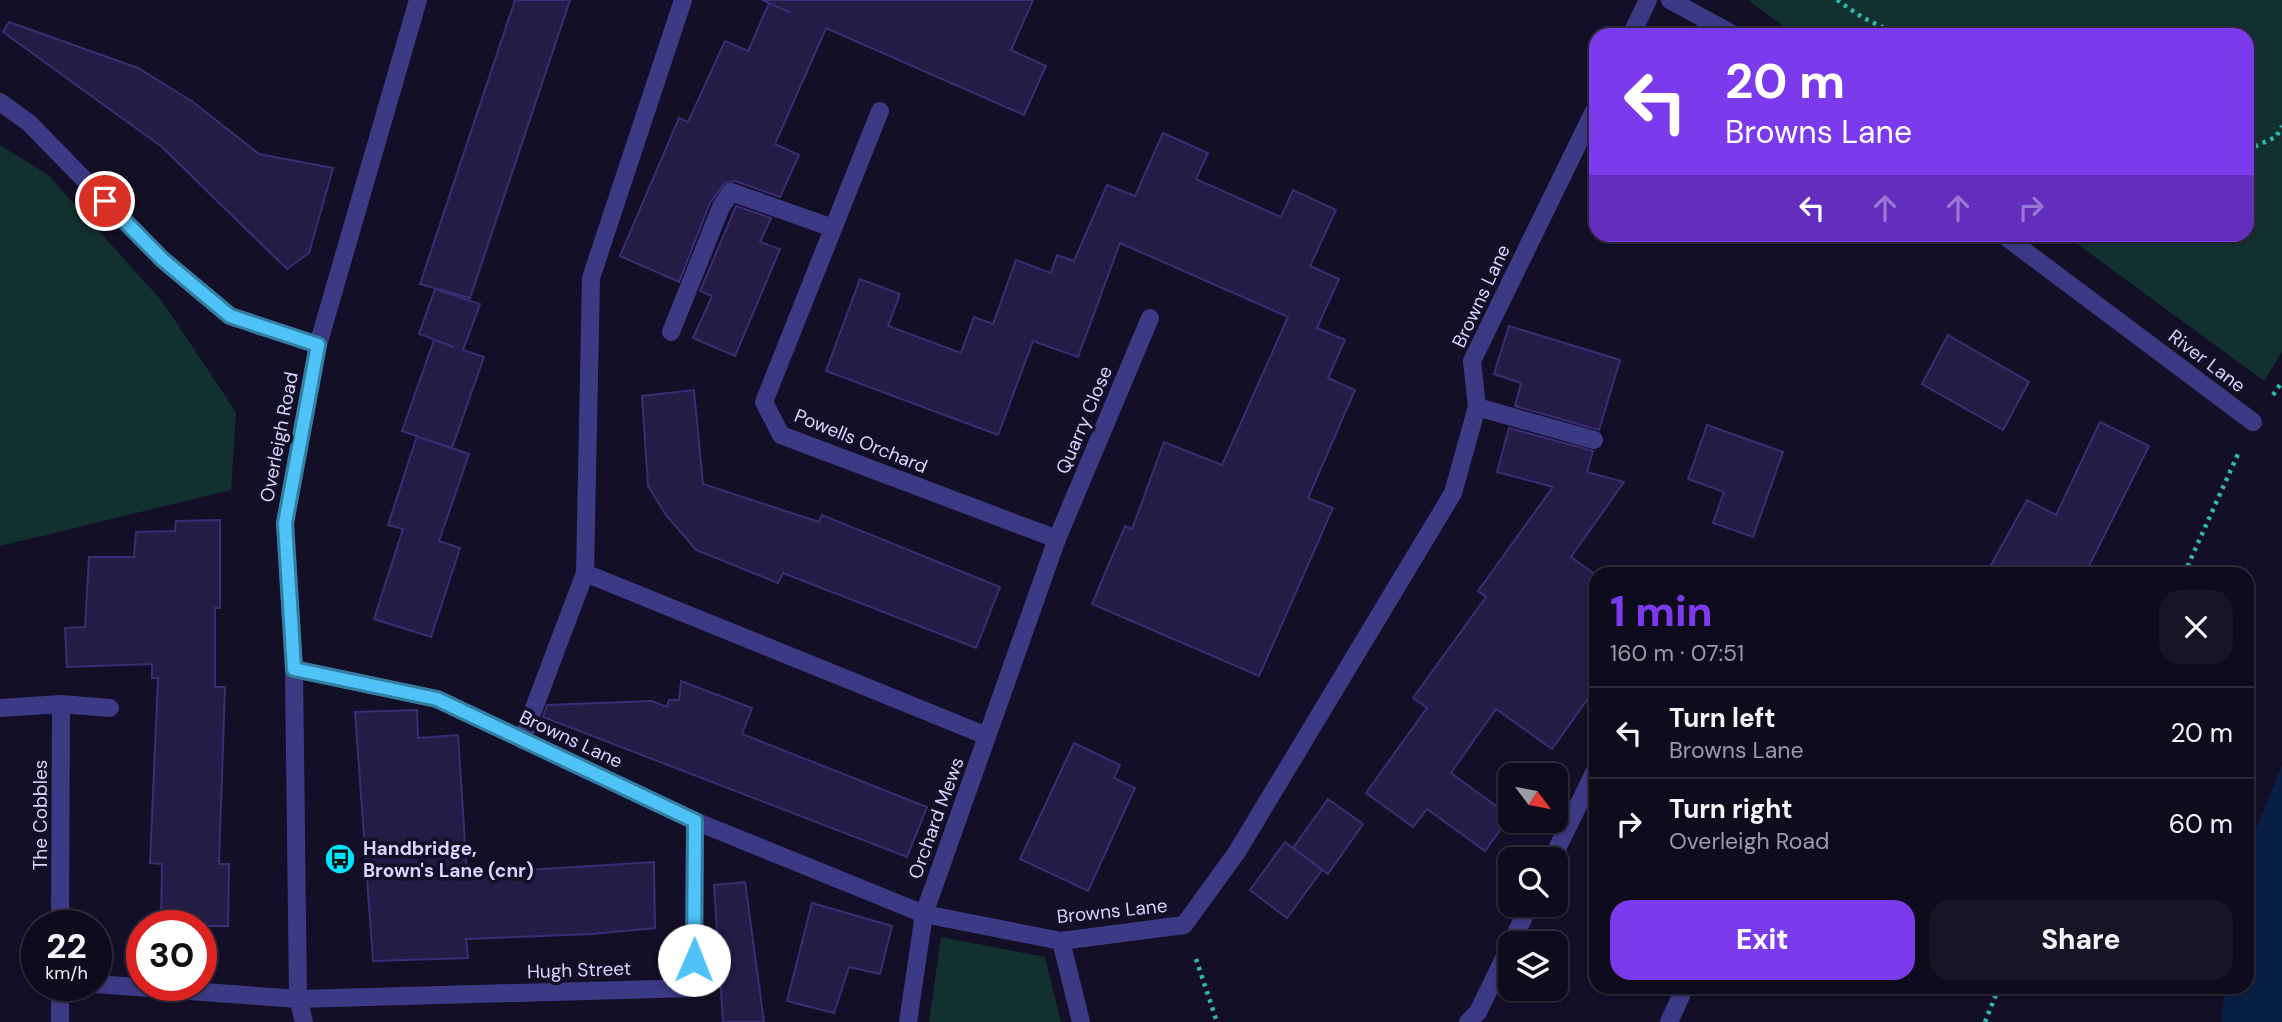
<!DOCTYPE html>
<meta charset="utf-8">
<style>
:root{--surface:#0e0b1c;--page:#171425;--text:#f1f3f6;--muted:#9b9ba3;--line:#2e2b3b;--accent:#7c3aed}
body{margin:0;font-family:"DM Sans",sans-serif;background:var(--page);color:var(--text);height:100vh;display:flex;flex-direction:column;font-size:26px;white-space:nowrap}
*{box-sizing:border-box;margin:0}
p{font-size:23px;color:var(--muted)}
.icon{flex:none;width:38px;height:38px;fill:none;stroke:currentColor;stroke-width:2;stroke-linecap:round;stroke-linejoin:round}
.map{position:relative;flex:1;overflow:hidden}
.panel{position:absolute;left:1589px;top:567px;width:665px;height:427px;display:flex;flex-direction:column;background:var(--surface);border-radius:21px;box-shadow:0 2px 5px #0004,0 0 0 2px var(--line)}
.panel>*{flex:none}
.top-card{position:absolute;left:1589px;top:28px;width:665px;height:214px;border-radius:21px;box-shadow:0 2px 5px #0004,0 0 0 2px var(--line);background:#7c3aed;color:#fff;overflow:hidden}
.needle{width:46px;rotate:122deg}
.buttons{position:absolute;left:1498px;top:763px;display:grid;gap:14px}
.buttons a{display:grid;place-items:center;width:70px;height:70px;border-radius:14px;background:var(--surface);box-shadow:0 2px 5px #0004,0 0 0 2px var(--line);font-size:35px}
.speed{position:absolute;left:21px;top:910px;display:flex;gap:14px;font-size:35px;font-weight:700;text-align:center}
.speed>*{display:grid;place-content:center;width:91px;height:91px;border-radius:50%;background:var(--surface);box-shadow:0 2px 5px #0004,0 0 0 2px var(--line);line-height:1}
.speed small{font-size:18px;font-weight:400}
.speed .limit{border:10px solid #d22;background:#fff;color:#111}
.pin{position:absolute;display:grid;place-items:center;width:60px;height:60px;color:#fff;margin:-30px;border:4px solid #fff;border-radius:50%;box-shadow:0 2px 7px #0007}
.me{position:absolute;width:77px;margin:-38px;rotate:1deg;stroke-linejoin:round;filter:drop-shadow(0 0 5px #0008)}
.turn{display:flex;align-items:center;gap:24px;height:147px;padding:0 21px;font-size:32px}
.turn .icon{width:91px;height:91px;stroke-width:2.5}
.turn b{display:block;font-size:49px;line-height:60px}
.lanes{display:flex;align-items:center;height:66px;padding:0 21px;background:#0003;justify-content:center;gap:35px;direction:ltr}
.lanes .off{opacity:.35}
.round{display:grid;place-items:center;flex:none;width:74px;height:74px;border-radius:21px;background:var(--page)}
.headline{display:flex;align-items:center;justify-content:space-between;height:119px;padding:0 21px}
h1{font-size:42px;font-weight:800;line-height:52px;color:var(--accent)}
.primary-button{display:flex;gap:14px;margin-top:auto;padding:14px 21px}
.primary-button a{flex:1;height:80px;border-radius:21px;background:var(--accent);color:#fff;font-size:28px;font-weight:800;line-height:80px;text-align:center}
.primary-button a+a{background:var(--page);color:var(--text)}
ul{padding:0;list-style:none}
li{display:flex;align-items:center;gap:21px;height:91px;padding:0 21px;border-top:2px solid var(--line)}
li div{flex:1}
li b{display:block;font-size:26px}
li em{font-style:normal}
.map>svg:first-child{display:block}
.green{fill:#12302f}
.water{fill:#0a1f44}
.building{fill:#241b47;stroke:#3b2d73;stroke-width:2}
.lines{fill:none;stroke-linecap:round;stroke-linejoin:round}
.path{stroke:#2fb8b0;stroke-width:4.5;stroke-dasharray:3.5 5;stroke-linecap:butt}
.minor{stroke:#3d3a85;stroke-width:18}
.route-casing{stroke:#337fa1;stroke-width:18}
.route{stroke:#4fc3f7;stroke-width:12}
.labels{text-anchor:middle;dominant-baseline:central;stroke-width:7;stroke-linejoin:round;paint-order:stroke}
.street-label{font-size:19px;fill:#d9d4ff;stroke:#130f26}
.poi-label{font-size:19px;font-weight:bold;fill:#d9d4ff;stroke:#130f26;text-anchor:start}
</style>
<div class="map">
<svg width="2282" height="1022" viewBox="0 0 2282 1022">
<rect width="100%" height="100%" fill="#130f26"/>
<g class="green">
<polygon points="1748,0 2282,0 2282,352 2264,381 2065,235 2247,234 2247,35 1795,35"/>
<polygon points="0,145 48,175 162,301 236,412 231,490 0,546"/>
<polygon points="941,937 1045,957 1061,1022 929,1022"/>
</g>
<polygon class="water" points="2282,765 2282,1022 2221,1022 2225,987 2247,987 2247,851"/>
<g class="building">
<polygon points="515,0 570,0 470,298 420,284"/>
<polygon points="762,0 1033,0 1011,50 1046,66 1024,115 826,28 775,144 799,155 780,197 735,181 725,183 710,203 679,282 620,256 679,118 688,122 725,41 748,51 769,3 791,13"/>
<polygon points="9,22 138,68 193,102 259,154 333,168 309,253 287,269 162,147 3,32"/>
<polygon points="1163,133 1208,153 1196,179 1281,217 1293,190 1336,210 1310,266 1339,279 1317,328 1345,340 1328,378 1355,390 1308,498 1333,508 1259,676 1092,604 1125,526 1132,529 1164,442 1222,465 1288,317 1120,243 1078,357 1033,341 998,435 826,371 860,279 900,294 888,326 961,353 974,317 993,324 1016,260 1051,273 1057,255 1074,261 1107,185 1135,196"/>
<polygon points="736,206 771,218 760,242 780,249 735,356 693,338 712,296 700,291"/>
<polygon points="435,289 480,304 463,350 484,357 452,448 418,437 469,454 439,541 460,548 431,637 374,619 403,529 388,525 417,436 402,431 434,340 454,347 419,334"/>
<polygon points="1509,326 1620,360 1599,430 1515,406 1521,383 1494,374"/>
<polygon points="1948,335 2029,382 2003,430 1922,384"/>
<polygon points="694,390 703,484 819,522 822,515 1000,587 976,648 783,573 778,583 696,550 666,515 648,486 642,396"/>
<polygon points="2100,422 2149,446 2085,574 1986,574 2027,500 2056,515"/>
<polygon points="1707,425 1783,452 1753,537 1713,523 1724,492 1688,479"/>
<polygon points="1509,428 1593,451 1587,472 1624,482 1571,557 1596,575 1596,687 1552,749 1496,709 1451,773 1510,816 1485,851 1427,809 1413,827 1366,793 1427,708 1413,698 1486,597 1478,591 1553,487 1497,472"/>
<polygon points="220,520 220,608 215,608 215,687 225,687 219,864 229,864 228,926 161,926 162,864 150,863 158,678 152,678 152,664 67,667 65,628 85,627 89,557 134,557 136,532 175,531 176,521"/>
<polygon points="681,681 752,708 742,734 927,807 907,857 543,717 547,705 652,701 667,707 669,700 679,700"/>
<polygon points="417,710 418,738 458,735 467,874 654,862 655,928 592,934 466,939 468,958 373,961 355,712"/>
<polygon points="1074,743 1120,765 1114,778 1135,788 1088,891 1020,859"/>
<polygon points="1328,799 1363,824 1328,874 1293,848"/>
<polygon points="1285,842 1322,870 1287,918 1250,890"/>
<polygon points="745,882 764,1022 723,1022 714,885"/>
<polygon points="812,903 892,926 880,974 849,967 834,1013 787,1001"/>
</g>
<g class="lines">
<g class="path">
<polyline points="1837,0 1862,17 1898,35"/>
<polyline points="2247,150 2276,137 2282,126"/>
<polyline points="2273,395 2282,382"/>
<polyline points="2184,574 2238,454"/>
<polyline points="1196,959 1217,1022"/>
<polyline points="1985,1022 1999,987"/>
</g>
<g class="minor">
<polyline points="1670,0 1734,35"/>
<polyline points="1631,35 1648,0"/>
<polyline points="0,102 29,123 162,259 230,316 318,345"/>
<polyline points="880,111 764,402 781,435 1057,539"/>
<polyline points="2002,234 2253,422"/>
<polyline points="671,332 721,207 731,192 833,228"/>
<polyline points="1477,407 1594,440"/>
<polyline points="585,573 987,736"/>
<polyline points="294,669 437,699 695,821 924,914 1061,941 1184,925 1237,852 1453,493 1477,407 1472,361 1596,107"/>
<polyline points="0,708 61,704 110,708"/>
<polyline points="522,740 585,573 591,278 683,0"/>
<polyline points="1552,859 1596,769"/>
<polyline points="60,926 61,704"/>
<polyline points="1061,941 1081,1022"/>
<polyline points="1511,943 1530,905"/>
<polyline points="96,984 298,999 694,988 695,821"/>
<polyline points="60,1022 60,985"/>
<polyline points="304,1022 298,999 294,669 285,523 318,345 418,0"/>
<polyline points="908,1022 924,914 1057,539 1150,318"/>
<polyline points="1468,1022 1478,1012 1510,946"/>
<polyline points="1669,1022 1685,987"/>
</g>
</g>
<g class="lines">
<g class="route-casing">
<polyline id="route" points="105,201 162,259 230,316 318,345 285,523 294,669 437,699 695,821 694,960"/>
</g>
<use href="#route" class="route"/>
</g>
<defs>
<g id="bus-disc" transform="scale(1.575)"><circle r="9.5" fill="#00e5ff" stroke="#130f26"/><path d="M-5-6H5V4H4V6H2V4H-2V6H-4V4H-5ZM-3.5-4V0h7V-4ZM-3.5 1.2v1.5H-2V1.2ZM2 1.2v1.5H3.5V1.2Z" fill="#111"/></g>
</defs>
<g fill-rule="evenodd">
<use href="#bus-disc" x="340" y="859"/>
</g>
<g class="labels">
<g class="street-label">
<text transform="translate(1481 296) rotate(-65)">Browns Lane</text>
<text transform="translate(2207 361) rotate(37)">River Lane</text>
<text transform="translate(1084 420) rotate(-67)">Quarry Close</text>
<text transform="translate(279 437) rotate(-79)">Overleigh Road</text>
<text transform="translate(861 441) rotate(22)">Powells Orchard</text>
<text transform="translate(571 739) rotate(25)">Browns Lane</text>
<text transform="translate(40 815) rotate(-90)">The Cobbles</text>
<text transform="translate(936 818) rotate(-70)">Orchard Mews</text>
<text transform="translate(1112 911) rotate(-6)">Browns Lane</text>
<text transform="translate(579 970) rotate(-2)">Hugh Street</text>
</g>
<g class="poi-label">
<text x="363" y="848">Handbridge,<tspan x="363" dy="22">Brown's Lane (cnr)</tspan></text>
</g>
</g>
</svg>
<div class="buttons">
<a><svg class="needle" viewBox="-14 -14 28 28"><path d="M0-13l5 13h-10z" fill="#e53935"/><path d="M0 13l5-13h-10z" fill="#9b9ba3"/></svg></a>
<a><svg class="icon" aria-label="search" viewBox="0 0 24 24"><circle cx="10" cy="10" r="6"/><path d="M15 15l6 6"/></svg></a>
<a><svg class="icon" aria-label="layers" viewBox="0 0 24 24"><path d="M12 4l9 5-9 5-9-5zM3 14l9 5 9-5"/></svg></a>
</div>
<div class="speed"><div>22<small>km/h</small></div><div class="limit">30</div></div>
<div class="pin" style="left:105px;top:201px;background:#d93025"><svg class="icon" aria-label="arrive" viewBox="0 0 24 24"><path d="M6 21V4h12l-3 4 3 4H6"/></svg></div>
<svg class="me" style="left:694px;top:960px" viewBox="-20 -20 40 40"><circle r="19" fill="#fff"/><path d="M0-13L10 11 0 6-10 11z" fill="#4fc3f7"/></svg>
<div class="top-card">
<div class="turn"><svg class="icon" aria-label="left" viewBox="0 0 24 24"><path d="M17 20v-9H6M10 6l-5 5 5 5"/></svg><div><b>20 m</b>Browns Lane</div></div>
<div class="lanes"><svg class="icon" aria-label="left" viewBox="0 0 24 24"><path d="M17 20v-9H6M10 6l-5 5 5 5"/></svg><svg class="icon off" aria-label="ahead" viewBox="0 0 24 24"><path d="M12 20V5M6 11l6-6 6 6"/></svg><svg class="icon off" aria-label="ahead" viewBox="0 0 24 24"><path d="M12 20V5M6 11l6-6 6 6"/></svg><svg class="icon off" aria-label="right" viewBox="0 0 24 24"><path d="M7 20v-9h11M14 6l5 5-5 5"/></svg></div>
</div>
<section class="panel">
<div class="headline"><div><h1>1 min</h1><p>160 m · 07:51</p></div><a class="round"><svg class="icon" aria-label="close" viewBox="0 0 24 24"><path d="M6 6l12 12M18 6L6 18"/></svg></a></div>
<ul>
<li><svg class="icon" aria-label="left" viewBox="0 0 24 24"><path d="M17 20v-9H6M10 6l-5 5 5 5"/></svg><div><b>Turn left</b><p>Browns Lane</p></div><em>20 m</em></li>
<li><svg class="icon" aria-label="right" viewBox="0 0 24 24"><path d="M7 20v-9h11M14 6l5 5-5 5"/></svg><div><b>Turn right</b><p>Overleigh Road</p></div><em>60 m</em></li>
</ul>
<div class="primary-button"><a>Exit</a><a>Share</a></div>
</section>
</div>
